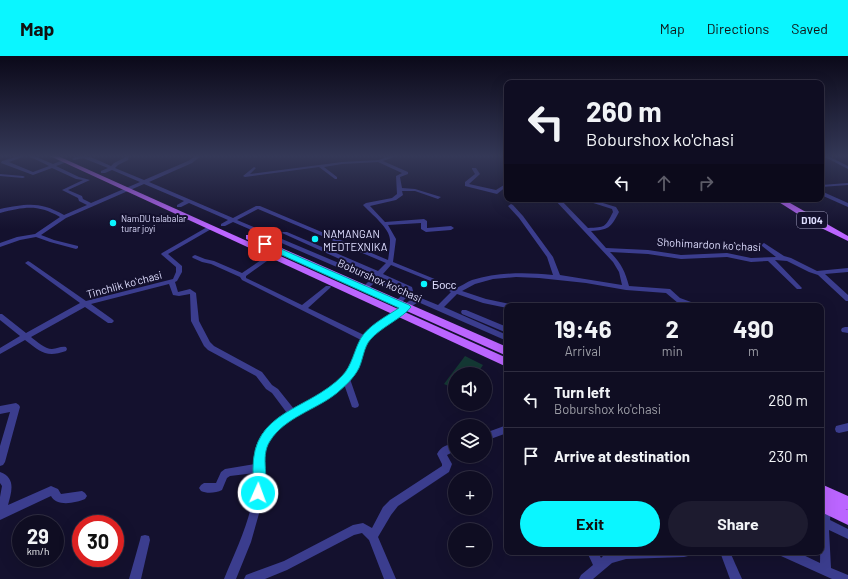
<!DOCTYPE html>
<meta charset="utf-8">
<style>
:root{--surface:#0f0d22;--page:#1d1b2f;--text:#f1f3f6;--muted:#9b9ca5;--line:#2f2d40;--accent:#0af6ff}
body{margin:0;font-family:Barlow,sans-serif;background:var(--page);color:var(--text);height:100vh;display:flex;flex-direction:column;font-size:15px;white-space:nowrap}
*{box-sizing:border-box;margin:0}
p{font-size:13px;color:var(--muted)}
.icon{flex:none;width:22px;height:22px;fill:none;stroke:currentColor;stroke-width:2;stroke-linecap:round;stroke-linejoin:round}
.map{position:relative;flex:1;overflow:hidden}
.panel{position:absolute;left:504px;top:247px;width:320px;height:252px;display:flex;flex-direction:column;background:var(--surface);border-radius:8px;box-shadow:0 4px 16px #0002,0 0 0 1px var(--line)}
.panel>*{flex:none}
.top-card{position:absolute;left:504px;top:24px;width:320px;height:122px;border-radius:8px;box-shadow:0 4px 16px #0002,0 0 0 1px var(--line);background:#0f0d22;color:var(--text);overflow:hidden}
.tools{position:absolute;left:448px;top:311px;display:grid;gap:8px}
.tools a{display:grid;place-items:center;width:44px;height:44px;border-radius:50%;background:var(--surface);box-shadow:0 4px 16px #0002,0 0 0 1px var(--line);font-size:20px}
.speed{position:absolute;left:12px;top:459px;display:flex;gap:8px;font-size:20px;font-weight:700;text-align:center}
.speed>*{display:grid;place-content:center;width:52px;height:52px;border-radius:50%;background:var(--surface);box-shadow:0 4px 16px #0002,0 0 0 1px var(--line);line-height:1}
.speed small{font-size:10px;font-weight:400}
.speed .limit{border:6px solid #d22;background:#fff;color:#111}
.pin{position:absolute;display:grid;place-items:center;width:34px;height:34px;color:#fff;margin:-17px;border-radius:8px;box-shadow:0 2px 6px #0006}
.me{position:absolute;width:44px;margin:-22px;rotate:2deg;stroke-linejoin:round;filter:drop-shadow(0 0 3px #0008)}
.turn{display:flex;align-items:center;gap:14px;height:84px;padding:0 16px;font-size:18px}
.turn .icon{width:52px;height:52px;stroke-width:2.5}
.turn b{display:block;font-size:28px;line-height:34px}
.lanes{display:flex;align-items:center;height:38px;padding:0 16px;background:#0003;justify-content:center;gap:20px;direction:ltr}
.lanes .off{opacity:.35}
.eta{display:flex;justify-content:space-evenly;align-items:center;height:68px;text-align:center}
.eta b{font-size:24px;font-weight:700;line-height:28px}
.primary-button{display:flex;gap:8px;margin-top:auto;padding:8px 16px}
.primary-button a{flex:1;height:46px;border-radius:24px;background:var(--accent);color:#111;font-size:16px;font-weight:700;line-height:46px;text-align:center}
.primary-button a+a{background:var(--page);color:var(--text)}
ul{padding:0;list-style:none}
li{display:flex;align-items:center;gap:12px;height:56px;padding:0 16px;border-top:1px solid var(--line)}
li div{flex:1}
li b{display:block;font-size:15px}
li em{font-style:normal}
header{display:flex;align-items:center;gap:24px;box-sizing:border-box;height:56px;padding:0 20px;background:var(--accent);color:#111}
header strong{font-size:19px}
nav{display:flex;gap:22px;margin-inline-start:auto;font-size:14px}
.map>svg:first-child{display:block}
.green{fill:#143834}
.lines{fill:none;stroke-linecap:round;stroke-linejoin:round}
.street{fill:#3b3d8e;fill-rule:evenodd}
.primary{fill:#bb65ff;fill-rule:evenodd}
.route{fill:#0af6ff;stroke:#06a0a6}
.poi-dot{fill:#0af6ff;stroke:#14112e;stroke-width:1.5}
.labels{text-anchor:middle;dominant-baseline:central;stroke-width:4;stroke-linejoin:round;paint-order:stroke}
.far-poi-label{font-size:9px;fill:#dfdeff;stroke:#14112e;text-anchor:start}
.shield{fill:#14112e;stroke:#a2a0c0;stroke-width:1}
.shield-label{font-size:10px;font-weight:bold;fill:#dfdeff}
.poi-label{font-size:11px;fill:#dfdeff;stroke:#14112e;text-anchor:start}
.street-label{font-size:11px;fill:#dfdeff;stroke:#14112e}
</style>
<header>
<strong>Map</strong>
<nav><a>Map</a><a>Directions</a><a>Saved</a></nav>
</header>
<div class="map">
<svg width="848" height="523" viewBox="0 0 848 523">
<rect width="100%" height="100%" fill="#14112e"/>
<polygon class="green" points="465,300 483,309 477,318 455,318 455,333 444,328"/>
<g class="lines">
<g class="street">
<path d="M19,100H25L9,106L33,116L49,110L29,100H34L53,108L63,104H67V106L56,110L79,121L90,124L68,134L82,140L83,143L91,147L140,126L112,114L105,117H101V115L108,112L83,102L74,104L72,103C84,95 99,105 111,110L114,107L124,102L125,100H129L128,104L118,109L115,112L144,124L188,105L196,100H201L192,107L149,126L233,162L256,150H260L388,204C389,198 390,191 390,184C390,172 371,158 363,149L366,147L392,142L397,138L396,120L402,117L378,106L342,108L324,111L337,121V123H335L319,111L245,121L243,120L254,111L256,112L250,118L342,106L379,104L390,100H396L383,105L408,116V118L400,121L402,132L415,133L441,141L438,143L415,135H402L403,139L396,144L370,150L385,166L424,163L427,165V172L451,170L454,172L451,174L426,176L421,173V167L388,169L396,183L393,206L442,226L449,231L455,233C461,230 467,226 472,224C499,216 526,216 553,219L547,201L519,162L508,150L511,148L513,149L523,160L553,201L560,219L622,229L619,216L613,206L554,143H560L588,172C605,171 605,172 613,156L612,153L587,145V143H593V144L616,151L619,156C611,172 608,174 591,175L606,192L648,194L681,199L727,197L751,202L776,201L762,190L761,189L764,187L784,200L791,202L817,215L848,212V216L825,218L848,239V245H846L818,219L809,216L787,205L775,204L801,231L802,232L801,233H797L768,205L751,206L727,201L681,203L648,198L610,196C621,207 625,215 629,230L670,233L680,242L691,246L695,250H688L678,247L666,237L626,234L586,227L539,222L516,221L493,223L475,228L462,235L486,243L510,248L511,250H507V252L483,247L457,238L444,251L507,279V285L418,246L384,270L368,284L358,312L350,323L359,349L358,351L355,352L352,351L344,328L334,337L283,369L274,377L268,386L264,400L265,426L262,447L251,486L236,523H224C238,489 256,454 255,417L230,420L227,422L222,434C216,437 207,438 201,435L199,432L201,429L204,427H216L221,416L225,413L255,408C254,385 268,369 287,357L272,337L266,333L256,320L208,294L204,290L191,265L190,238L179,240L173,239L169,228L91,248L112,263L114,265L112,267H108L85,251L31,281C36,285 45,293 52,293C57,293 61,290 66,291L67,293L66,295C46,302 41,296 25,284L0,298V292L20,280L0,264V258H2L26,277L80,247L25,207L28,205L30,206L86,245L173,223L176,216V211L162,199L161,198L162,197L209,170H213V172L168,198L182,210V216L177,225L175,226L178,236L190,233L196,237L199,265L210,286L214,290L262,316L272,329L278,333L294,353C312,342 340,329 351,310C355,303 358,293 361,284L242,224L240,221L211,208L202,206L193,202L192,201L193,200L195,199L205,203L214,205L242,217L270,198H274L275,199L274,200L246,220V222L302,249L326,230H330L331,231L330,232L308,252L364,279L378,266L412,243L407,241L399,249H395L394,247L402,239L374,227L366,235H362L361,233L369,225L233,166L225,170H221V168L228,164L189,147L181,151H177V149L184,145L144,128L66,162L41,179L54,184L78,190V192L76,193L50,186L36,181L20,184L0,191V187L17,181L35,178L60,161C37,148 25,151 0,157V153C27,148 39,145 64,159L87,149L79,145L78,142L62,134L83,124L76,123L52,112L33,119L1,107L2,105ZM258,153L386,207L378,215L287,176H283L282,177L375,219L372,221L237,164ZM391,209L438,228L445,233L451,236L438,249L411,238L413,235L412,231L383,218ZM380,221L407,233V234L405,235L377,223Z"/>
<polygon points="823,100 828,100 848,110 848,113"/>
<polygon points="472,112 476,112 480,118 469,128 496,134 507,127 507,130 497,138 465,130 465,126 475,118 472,113"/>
<polygon points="0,118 23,120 25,121 23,122 0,120"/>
<polygon points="848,127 848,129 821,131 821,129"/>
<polygon points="821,135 848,147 848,151 821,139"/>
<polygon points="462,254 466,254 507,271 507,277 462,258 461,256"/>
<polygon points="845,271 848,271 848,277 842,276 841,274 842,272"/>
<polygon points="16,347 19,349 20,351 5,406 3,409 0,410 0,390 10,356 0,358 0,350"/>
<polygon points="848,367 848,375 839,377 836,376 835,373 836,370"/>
<polygon points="507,369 507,377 485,385 485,377"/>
<path d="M455,387V395L447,399L452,408L449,416L398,450L391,459L378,481L396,523H384L369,484L362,477L354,479L287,514L265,523H244L246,519L284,505L353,469L363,467L372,472L383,451L390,444L442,410V408L437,398C441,390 447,389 455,387Z"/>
<path d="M0,416C17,422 11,437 8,449L51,430L58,433L61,438L82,435L85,437L87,440L85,443C76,447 56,451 51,440L0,464V441L2,430L0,427Z"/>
<polygon points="826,447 830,448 831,452 830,464 848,473 848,483 829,474 831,512 848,519 848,523 832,523 781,500 780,496 797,496 820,507 821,452 822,448"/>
<polygon points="145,479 149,480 150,484 141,523 129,523 140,484 141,480"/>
<polygon points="587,496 598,496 601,502 605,498 612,496 689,496 688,500 684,501 626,503 612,507 593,523 579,523 581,519 593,509"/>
<polygon points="720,496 730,496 742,523 730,523"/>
</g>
<g class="primary">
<polygon points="50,100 58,100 507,302 507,311"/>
<polygon points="774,143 783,143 848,180 848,185 815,169"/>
<polygon points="246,179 252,179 507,291 507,300 246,183"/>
<polygon points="821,428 848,440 848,454 836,449 848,454 848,469 821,456"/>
</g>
</g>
<linearGradient id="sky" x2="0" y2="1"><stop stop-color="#0b0919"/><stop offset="0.58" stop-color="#343857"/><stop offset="1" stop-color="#343857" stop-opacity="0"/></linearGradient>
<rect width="848" height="173" fill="url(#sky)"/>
<path class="route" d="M265,186L409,249L411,251C403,262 381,271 370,284C364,291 363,303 359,312C354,322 345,330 337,337C316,354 285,361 270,385C259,402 271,423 263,441L258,443L254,441C251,434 254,423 253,414C252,354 308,355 342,320C352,310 354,294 361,282C369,269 387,260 399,252L262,190L261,188Z"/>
<g class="poi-dot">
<circle cx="113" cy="167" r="4"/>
<circle cx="315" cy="183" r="4"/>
<circle cx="424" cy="228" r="4"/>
</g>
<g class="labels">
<g class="far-poi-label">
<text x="121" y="162">NamDU talabalar<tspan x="121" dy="10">turar joyi</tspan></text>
</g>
<rect class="shield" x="797" y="156" width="30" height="16" rx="3"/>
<g class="shield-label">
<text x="812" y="164">D104</text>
</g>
<g class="poi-label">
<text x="323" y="177">NAMANGAN<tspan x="323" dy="13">MEDTEXNIKA</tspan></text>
<text x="432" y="228">Босс</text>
</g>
<g class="street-label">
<text transform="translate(709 188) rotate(3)">Shohimardon koʻchasi</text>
<text transform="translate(380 224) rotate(24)">Boburshox ko'chasi</text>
<text transform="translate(124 228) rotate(-15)">Tinchlik koʻchasi</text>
</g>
</g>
</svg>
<div class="tools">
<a><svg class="icon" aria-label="sound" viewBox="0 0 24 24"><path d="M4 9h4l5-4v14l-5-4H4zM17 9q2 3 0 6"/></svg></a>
<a><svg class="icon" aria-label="layers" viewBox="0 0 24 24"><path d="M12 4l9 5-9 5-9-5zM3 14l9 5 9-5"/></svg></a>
<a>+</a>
<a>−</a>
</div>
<div class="speed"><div>29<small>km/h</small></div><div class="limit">30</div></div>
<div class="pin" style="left:265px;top:188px;background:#d93025"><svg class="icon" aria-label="arrive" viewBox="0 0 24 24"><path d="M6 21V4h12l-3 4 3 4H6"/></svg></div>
<svg class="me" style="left:258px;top:437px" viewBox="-20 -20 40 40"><circle r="17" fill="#0af6ff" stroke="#fff" stroke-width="3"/><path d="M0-11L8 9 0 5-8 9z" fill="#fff"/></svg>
<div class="top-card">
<div class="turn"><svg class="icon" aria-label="left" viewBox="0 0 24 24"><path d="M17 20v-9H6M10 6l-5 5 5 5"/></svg><div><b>260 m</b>Boburshox ko'chasi</div></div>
<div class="lanes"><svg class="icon" aria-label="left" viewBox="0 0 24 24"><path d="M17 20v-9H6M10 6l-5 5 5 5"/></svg><svg class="icon off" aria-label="ahead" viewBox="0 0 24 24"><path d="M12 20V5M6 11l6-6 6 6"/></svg><svg class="icon off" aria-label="right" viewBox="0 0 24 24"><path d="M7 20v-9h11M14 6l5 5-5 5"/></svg></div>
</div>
<section class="panel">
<div class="eta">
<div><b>19:46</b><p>Arrival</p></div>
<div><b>2</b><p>min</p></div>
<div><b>490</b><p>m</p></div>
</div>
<ul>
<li><svg class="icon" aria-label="left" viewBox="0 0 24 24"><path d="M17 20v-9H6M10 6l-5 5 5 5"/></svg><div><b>Turn left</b><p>Boburshox ko'chasi</p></div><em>260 m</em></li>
<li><svg class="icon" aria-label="arrive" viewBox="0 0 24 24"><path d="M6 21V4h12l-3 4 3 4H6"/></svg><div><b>Arrive at destination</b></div><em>230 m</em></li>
</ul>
<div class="primary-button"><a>Exit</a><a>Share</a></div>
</section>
</div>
